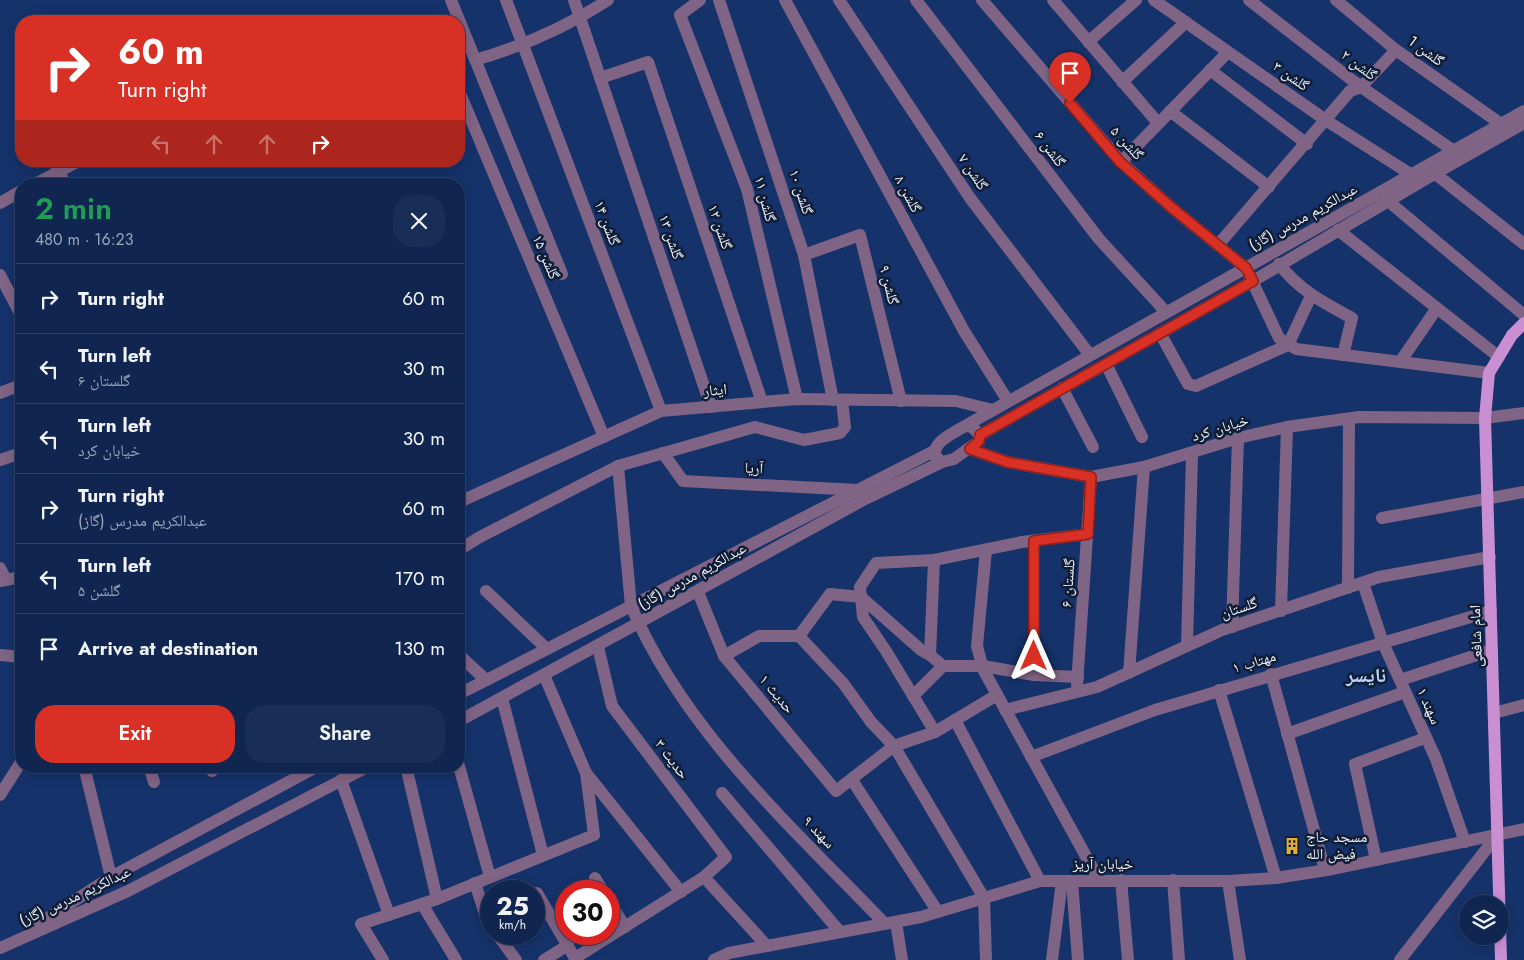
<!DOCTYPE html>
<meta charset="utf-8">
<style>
:root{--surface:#102650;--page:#192e57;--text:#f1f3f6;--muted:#9ca5b7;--line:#304367;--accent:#d93025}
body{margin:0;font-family:Jost,"Noto Naskh Arabic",sans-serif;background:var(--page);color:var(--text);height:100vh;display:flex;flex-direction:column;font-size:19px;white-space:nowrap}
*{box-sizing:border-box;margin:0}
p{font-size:16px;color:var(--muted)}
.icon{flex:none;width:28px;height:28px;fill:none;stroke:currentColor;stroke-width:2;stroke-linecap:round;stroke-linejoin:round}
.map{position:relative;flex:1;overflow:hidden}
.side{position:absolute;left:15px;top:178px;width:450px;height:595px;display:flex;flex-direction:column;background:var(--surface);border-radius:20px;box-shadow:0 2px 12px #0003,0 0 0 1px var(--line)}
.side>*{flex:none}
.top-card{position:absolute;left:15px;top:15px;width:450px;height:152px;border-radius:20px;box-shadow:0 2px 12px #0003,0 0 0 1px var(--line);background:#d93025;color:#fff;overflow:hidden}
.fabs{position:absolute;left:1459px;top:895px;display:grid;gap:10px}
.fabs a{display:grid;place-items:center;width:50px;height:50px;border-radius:50%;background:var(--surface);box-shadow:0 2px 12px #0003,0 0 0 1px var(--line);font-size:25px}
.speed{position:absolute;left:480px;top:880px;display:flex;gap:10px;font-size:25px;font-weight:700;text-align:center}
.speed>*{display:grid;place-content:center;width:65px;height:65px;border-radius:50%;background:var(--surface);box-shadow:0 2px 12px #0003,0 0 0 1px var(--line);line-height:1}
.speed small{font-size:12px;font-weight:400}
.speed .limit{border:8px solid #d22;background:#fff;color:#111}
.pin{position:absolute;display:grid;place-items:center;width:42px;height:42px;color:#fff;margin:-51px -21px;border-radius:50% 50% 50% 0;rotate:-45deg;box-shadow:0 0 5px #0007}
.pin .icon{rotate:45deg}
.me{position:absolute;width:55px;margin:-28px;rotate:0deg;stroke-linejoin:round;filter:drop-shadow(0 0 4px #0008)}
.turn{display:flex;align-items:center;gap:18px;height:105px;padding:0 20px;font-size:22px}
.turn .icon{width:65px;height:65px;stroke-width:2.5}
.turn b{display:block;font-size:35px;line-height:42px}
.lanes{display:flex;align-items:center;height:48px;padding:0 20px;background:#0003;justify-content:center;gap:25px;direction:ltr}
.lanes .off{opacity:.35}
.round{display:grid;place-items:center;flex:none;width:52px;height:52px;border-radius:20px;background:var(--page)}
.head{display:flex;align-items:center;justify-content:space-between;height:85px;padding:0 20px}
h1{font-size:30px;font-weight:600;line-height:38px;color:#1e9e55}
.action{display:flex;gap:10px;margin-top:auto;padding:10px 20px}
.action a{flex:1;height:58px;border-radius:20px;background:var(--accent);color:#fff;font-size:20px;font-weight:600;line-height:58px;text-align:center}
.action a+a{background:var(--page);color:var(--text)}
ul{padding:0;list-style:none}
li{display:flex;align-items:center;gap:15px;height:70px;padding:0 20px;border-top:1px solid var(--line)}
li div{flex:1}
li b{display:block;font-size:19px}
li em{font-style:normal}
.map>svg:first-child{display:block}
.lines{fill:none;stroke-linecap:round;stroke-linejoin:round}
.minor{stroke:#806485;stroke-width:12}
.major{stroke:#c98fd2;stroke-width:12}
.route-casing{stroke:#8d1f18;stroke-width:12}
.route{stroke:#d93025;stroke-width:9}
.labels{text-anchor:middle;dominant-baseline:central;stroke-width:5;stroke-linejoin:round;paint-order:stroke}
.street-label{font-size:15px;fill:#edf1f8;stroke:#0f1d36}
.poi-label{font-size:15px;fill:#edf1f8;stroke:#0f1d36;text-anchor:start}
.district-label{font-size:20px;font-weight:bold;fill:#bbd3fb;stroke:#0f1d36}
</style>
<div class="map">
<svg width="1524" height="960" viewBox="0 0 1524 960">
<rect width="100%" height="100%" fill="#15326a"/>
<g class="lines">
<g class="minor">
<polyline points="451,0 562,274"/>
<polyline points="506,0 661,411"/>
<polyline points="574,0 711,407"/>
<polyline points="700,0 680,15 747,189 797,399"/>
<polyline points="719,0 804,255 833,400"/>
<polyline points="785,0 964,331 1008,401"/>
<polyline points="839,0 970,198 1090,355"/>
<polyline points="916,0 1099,239 1166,312"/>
<polyline points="982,0 1121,162 1172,208 1246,268 1279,338 1296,349 1489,373"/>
<polyline points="1053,0 1158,123"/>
<polyline points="1154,0 1327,121 1412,175"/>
<polyline points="1249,0 1361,87 1454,151"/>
<polyline points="1336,0 1396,50 1501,124"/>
<polyline points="1088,42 1136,0"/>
<path d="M475,60C524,46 565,28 608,0"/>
<polyline points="1210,70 1307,144"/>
<polyline points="600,78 648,62 762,402"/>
<polyline points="1122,82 1186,22"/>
<polyline points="459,91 604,437"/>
<polyline points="1170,111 1269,187"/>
<polyline points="54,161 65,184"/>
<polyline points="1121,162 1228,52"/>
<polyline points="1428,168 1524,244"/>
<polyline points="35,184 79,161"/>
<polyline points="1388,201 1524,315"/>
<polyline points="0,203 21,191"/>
<polyline points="1338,230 1499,357"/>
<polyline points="1218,245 1350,91 1361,87 1396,50"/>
<polyline points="804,255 860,235 901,401"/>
<path d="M1279,264C1299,290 1324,303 1352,318L1343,355"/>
<polyline points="0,275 21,315"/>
<polyline points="1160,333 1188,384 1196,386 1288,345 1311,296"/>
<polyline points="1400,362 1437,308"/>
<polyline points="1106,364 1142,437"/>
<polyline points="1062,388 1093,447"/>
<polyline points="0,393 21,385"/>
<path d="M967,426L972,427L980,435L979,441L954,459L942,462L935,456C933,443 948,436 958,430L1524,111"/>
<polyline points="980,435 1253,281 1434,174 1524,123"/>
<polyline points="970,449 1007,462 1091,477 1144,467 1238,438 1287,427 1359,417 1485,418 1524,413"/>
<polyline points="663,453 683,481 858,490"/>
<polyline points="0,460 21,453"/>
<path d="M618,466L631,606C685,732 792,827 885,924"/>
<polyline points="459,502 661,411 797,399 956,401 993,410"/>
<polyline points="1382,518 1524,492"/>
<polyline points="1034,541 1034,675"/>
<polyline points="459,550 478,538 618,466 755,427 804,440 840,433 845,427 842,400"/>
<polyline points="986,550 977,646 983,669 1099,880"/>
<polyline points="0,568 6,580"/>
<polyline points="0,581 21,577"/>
<polyline points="1363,583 1383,643 1436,759 1465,842"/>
<polyline points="1348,588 1349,419"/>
<polyline points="486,591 547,649"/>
<polyline points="698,592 724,656 836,791 894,746 935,732 997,695"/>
<polyline points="861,597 921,650 930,655 943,666 983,666 1034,675 1078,677"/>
<polyline points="1281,611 1287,427"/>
<polyline points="1232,627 1238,438"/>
<polyline points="799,636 843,683 871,722 894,746 984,898 986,960"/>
<polyline points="799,636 830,594 861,597"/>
<polyline points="1187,646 1192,454"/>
<polyline points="0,655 21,657"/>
<polyline points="459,655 486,680"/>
<polyline points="930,655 934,560"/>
<polyline points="724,656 759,636 799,636"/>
<polyline points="1129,673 1144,467"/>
<polyline points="1271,674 1325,870"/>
<polyline points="1400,680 1492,650"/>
<polyline points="1077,685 1091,477"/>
<polyline points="1219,690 1276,878"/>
<polyline points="459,694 934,451"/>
<polyline points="913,696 943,666"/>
<polyline points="502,698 543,855"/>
<polyline points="1005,710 1097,687 1222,630 1379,577 1490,557"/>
<polyline points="1494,713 1524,705"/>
<polyline points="955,720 1040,881"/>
<polyline points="459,721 865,499 942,462"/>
<polyline points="935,732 886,651 863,617 860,587 876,563 934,560 1022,542 1088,534"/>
<polyline points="1287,734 1405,692"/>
<polyline points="1031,757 1155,710 1491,611"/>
<polyline points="84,766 111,877"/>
<polyline points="149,766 154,782"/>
<polyline points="211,766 212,771"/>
<polyline points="406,766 437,899"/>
<polyline points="459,766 490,877"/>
<polyline points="586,773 681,892"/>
<polyline points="341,780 389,915"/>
<polyline points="852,780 938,912"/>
<polyline points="722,793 840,932"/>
<polyline points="0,795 21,762"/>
<polyline points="1376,860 1355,764 1425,738"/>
<polyline points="704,877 767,946"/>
<polyline points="595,878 603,891"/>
<polyline points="1121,880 1128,960"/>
<polyline points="1173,880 1179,960"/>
<polyline points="1072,881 1078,960"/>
<polyline points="1228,881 1240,960"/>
<polyline points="475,883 487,920 491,926"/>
<polyline points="537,893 576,960"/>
<polyline points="609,901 625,927"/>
<polyline points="422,904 456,960"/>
<polyline points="896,922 902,960"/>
<polyline points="40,923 111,877 318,766"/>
<polyline points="497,934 516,960"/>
<polyline points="0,948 128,891 369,766"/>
<polyline points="575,958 704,877 726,857 612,706 598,647"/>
<polyline points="383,960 361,924 437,899 594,835 586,773 544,675"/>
<polyline points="544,960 568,945"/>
<polyline points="714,960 729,953 921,917 1040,881 1228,881 1276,878 1333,869 1524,829"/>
<polyline points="1052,960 1062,881"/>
<polyline points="1400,960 1499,833"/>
</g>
<polyline class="major" points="1501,960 1485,418 1489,373 1512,335 1524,323"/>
</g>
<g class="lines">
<g class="route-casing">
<polyline id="route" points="1034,656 1034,541 1088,534 1091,477 1007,462 970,449 979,441 980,435 1253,281 1246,268 1172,208 1120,162 1070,103"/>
</g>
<use href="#route" class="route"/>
</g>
<defs>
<g id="building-bare" transform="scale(1.35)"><path d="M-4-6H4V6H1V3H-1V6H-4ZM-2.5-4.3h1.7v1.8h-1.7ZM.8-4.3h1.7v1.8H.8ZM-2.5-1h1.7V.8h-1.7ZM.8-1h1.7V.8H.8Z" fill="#e5ad36" stroke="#0f1d36" stroke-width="2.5" paint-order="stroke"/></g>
</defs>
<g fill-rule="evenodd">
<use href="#building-bare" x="1292" y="846"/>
</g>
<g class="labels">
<g class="street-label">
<text transform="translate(1426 51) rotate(36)">گلشن 1</text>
<text transform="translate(1359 65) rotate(37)">گلشن ۲</text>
<text transform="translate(1291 76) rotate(35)">گلشن ۳</text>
<text transform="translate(1127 143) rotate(47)">گلشن ۵</text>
<text transform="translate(1050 149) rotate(53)">گلشن ۶</text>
<text transform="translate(973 172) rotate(56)">گلشن ۷</text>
<text transform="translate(801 192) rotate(72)">گلشن ۱۰</text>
<text transform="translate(908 194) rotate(62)">گلشن ۸</text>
<text transform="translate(765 199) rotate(75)">گلشن ۱۱</text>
<text transform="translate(1303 217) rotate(-29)">عبدالکریم مدرس (گاز)</text>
<text transform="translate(607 223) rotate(69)">گلشن ۱۴</text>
<text transform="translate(720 227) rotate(71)">گلشن ۱۲</text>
<text transform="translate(671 237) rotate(71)">گلشن ۱۳</text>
<text transform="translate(546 257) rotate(67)">گلشن ۱۵</text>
<text transform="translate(889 285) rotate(76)">گلشن ۹</text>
<text transform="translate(715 390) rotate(-5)">ایثار</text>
<text transform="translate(1220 428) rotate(-17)">خیابان کرد</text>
<text transform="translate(754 468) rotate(3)">آریا</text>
<text transform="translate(692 576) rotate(-29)">عبدالکریم مدرس (گاز)</text>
<text transform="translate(1068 583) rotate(-86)">گلستان ۶</text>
<text transform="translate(1239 608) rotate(-18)">گلستان</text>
<text transform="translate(1476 636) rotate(-92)">امام شافعی</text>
<text transform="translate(1254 662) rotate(-17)">مهتاب ۱</text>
<text transform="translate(777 694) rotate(50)">حدیث ۱</text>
<text transform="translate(1429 706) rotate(66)">سهند ۱</text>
<text transform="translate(672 759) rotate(53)">حدیث ۳</text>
<text transform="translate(819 832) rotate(46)">سهند ۹</text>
<text x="1103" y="864">خیابان آریز</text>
<text transform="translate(75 896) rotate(-25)">عبدالکریم مدرس (گاز)</text>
</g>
<g class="poi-label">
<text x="1306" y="837">مسجد حاج<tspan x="1306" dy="17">فیض الله</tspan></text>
</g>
<g class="district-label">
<text x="1366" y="675">نایسر</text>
</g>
</g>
</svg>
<div class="fabs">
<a><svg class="icon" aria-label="layers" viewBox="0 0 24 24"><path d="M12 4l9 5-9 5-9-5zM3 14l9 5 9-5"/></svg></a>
</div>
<div class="speed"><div>25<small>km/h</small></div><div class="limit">30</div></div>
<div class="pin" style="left:1070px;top:103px;background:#d93025"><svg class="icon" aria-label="arrive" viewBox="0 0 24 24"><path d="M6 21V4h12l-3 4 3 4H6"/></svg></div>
<svg class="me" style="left:1034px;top:656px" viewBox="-20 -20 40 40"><path d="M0-17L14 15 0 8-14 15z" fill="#d93025" stroke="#fff" stroke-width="4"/></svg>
<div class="top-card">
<div class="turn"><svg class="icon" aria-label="right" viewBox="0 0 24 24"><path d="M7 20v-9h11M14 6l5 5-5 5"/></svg><div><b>60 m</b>Turn right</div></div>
<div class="lanes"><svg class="icon off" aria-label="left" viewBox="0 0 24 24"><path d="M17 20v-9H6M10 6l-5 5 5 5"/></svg><svg class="icon off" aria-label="ahead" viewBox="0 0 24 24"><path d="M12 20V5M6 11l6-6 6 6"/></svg><svg class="icon off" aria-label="ahead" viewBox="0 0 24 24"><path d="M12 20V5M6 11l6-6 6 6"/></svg><svg class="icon" aria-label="right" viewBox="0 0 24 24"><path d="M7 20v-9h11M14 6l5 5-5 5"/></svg></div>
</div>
<section class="side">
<div class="head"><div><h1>2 min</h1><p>480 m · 16:23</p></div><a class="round"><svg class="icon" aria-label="close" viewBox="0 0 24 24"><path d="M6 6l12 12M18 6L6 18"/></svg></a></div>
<ul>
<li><svg class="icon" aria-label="right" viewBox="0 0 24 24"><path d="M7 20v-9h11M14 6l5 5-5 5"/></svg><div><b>Turn right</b></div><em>60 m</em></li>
<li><svg class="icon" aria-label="left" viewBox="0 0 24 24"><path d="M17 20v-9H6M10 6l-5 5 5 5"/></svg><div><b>Turn left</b><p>گلستان ۶</p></div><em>30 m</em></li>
<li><svg class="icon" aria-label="left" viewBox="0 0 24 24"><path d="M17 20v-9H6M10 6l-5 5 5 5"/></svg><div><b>Turn left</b><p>خیابان کرد</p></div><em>30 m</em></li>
<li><svg class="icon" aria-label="right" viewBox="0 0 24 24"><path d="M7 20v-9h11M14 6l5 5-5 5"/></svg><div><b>Turn right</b><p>عبدالکریم مدرس (گاز)</p></div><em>60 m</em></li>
<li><svg class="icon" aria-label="left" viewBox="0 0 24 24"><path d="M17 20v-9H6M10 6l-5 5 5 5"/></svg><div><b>Turn left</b><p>گلشن ۵</p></div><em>170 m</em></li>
<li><svg class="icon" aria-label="arrive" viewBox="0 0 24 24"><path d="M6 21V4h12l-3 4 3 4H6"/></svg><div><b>Arrive at destination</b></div><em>130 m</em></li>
</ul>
<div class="action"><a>Exit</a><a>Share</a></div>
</section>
</div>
